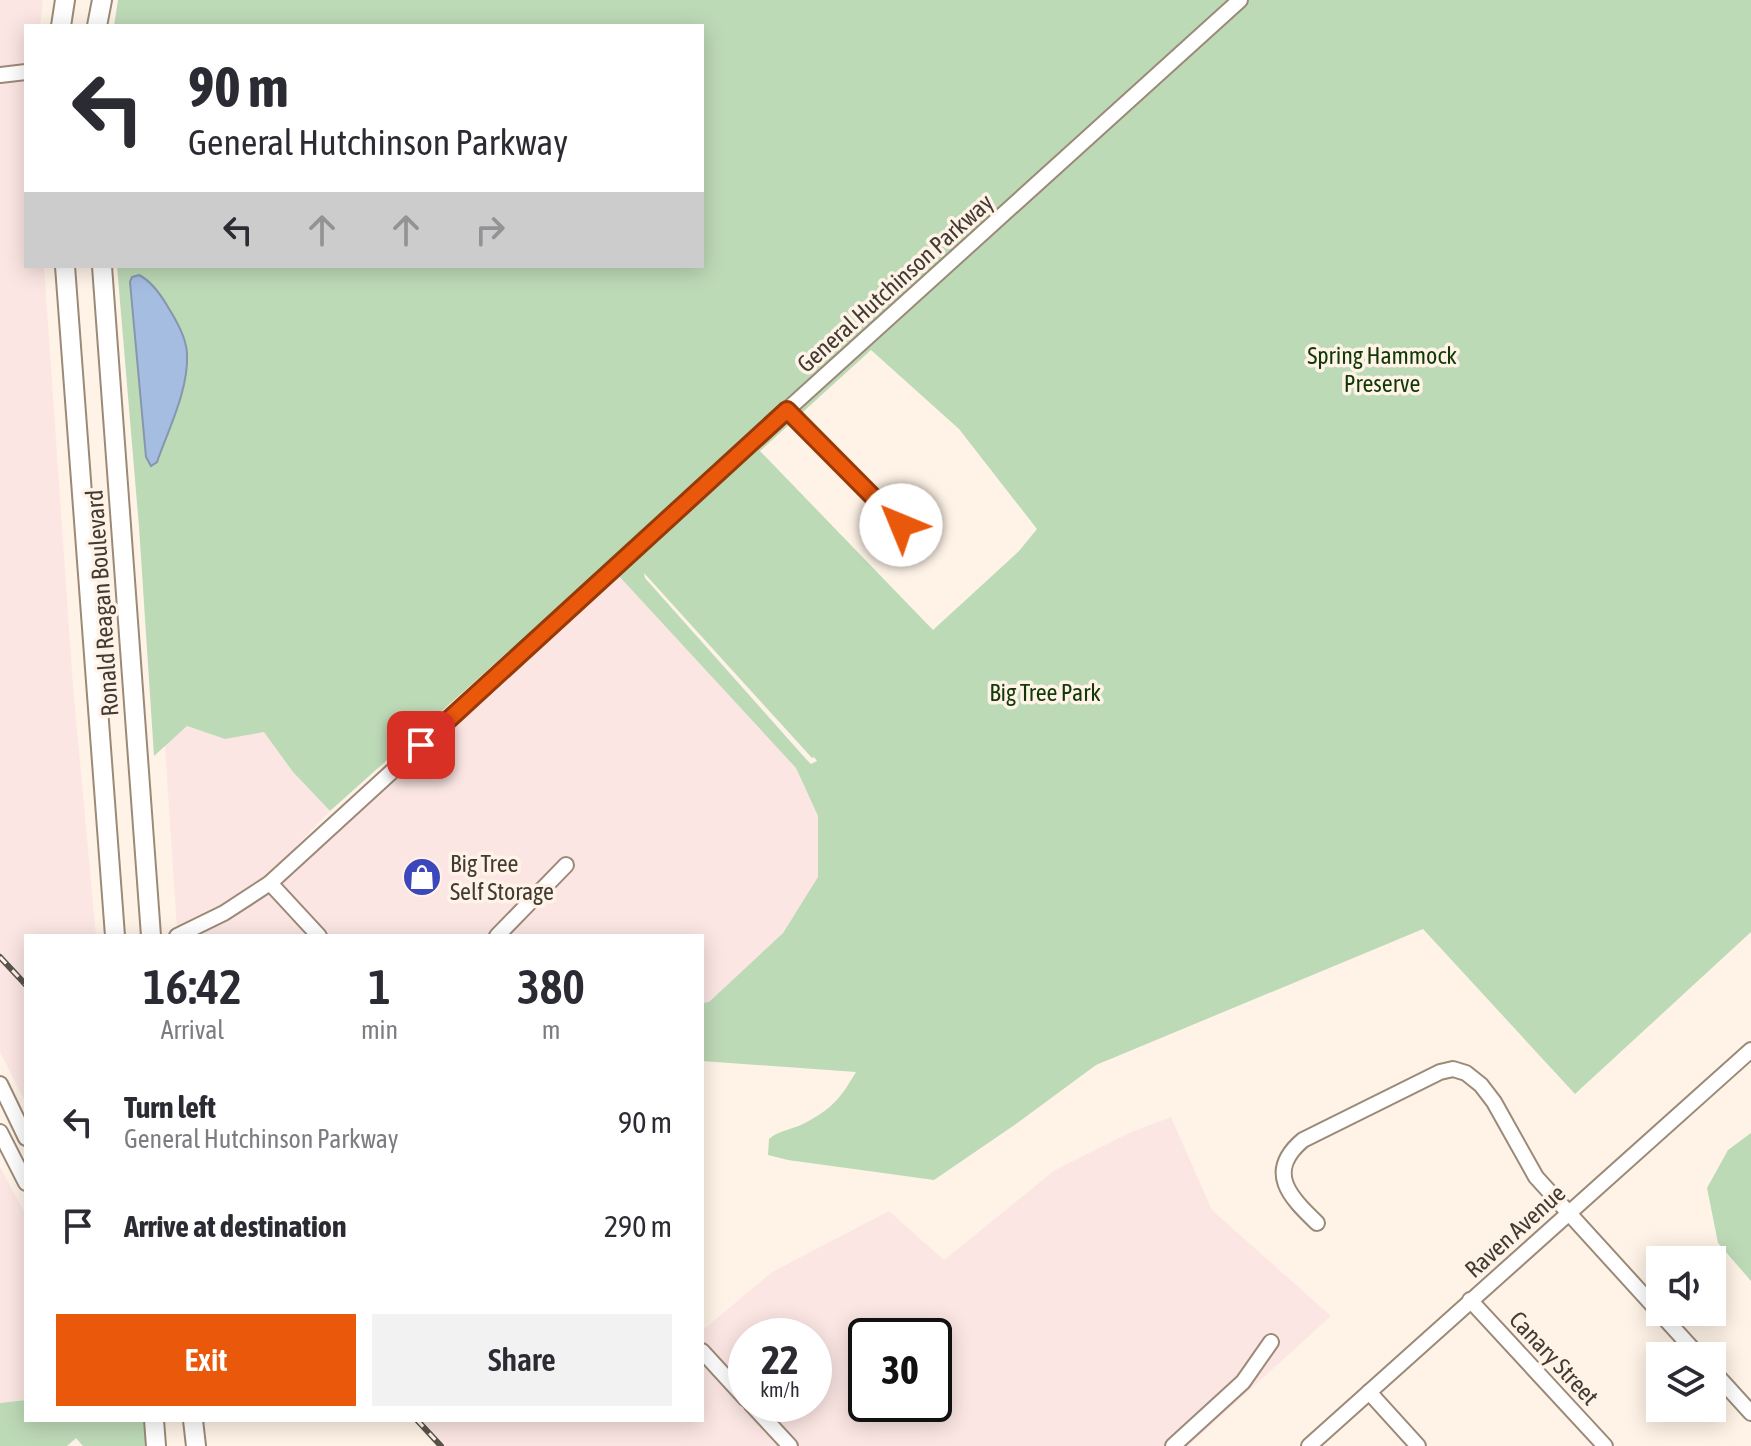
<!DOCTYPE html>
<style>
:root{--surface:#fff;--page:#f2f2f3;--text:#2b2b33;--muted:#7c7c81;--accent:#ea580c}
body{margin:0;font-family:"Asap Condensed",sans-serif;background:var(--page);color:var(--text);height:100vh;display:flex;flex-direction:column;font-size:30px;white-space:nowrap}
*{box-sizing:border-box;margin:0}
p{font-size:26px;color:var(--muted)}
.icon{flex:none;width:44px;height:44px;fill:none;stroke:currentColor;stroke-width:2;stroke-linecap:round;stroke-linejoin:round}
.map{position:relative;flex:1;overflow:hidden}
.details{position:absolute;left:24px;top:934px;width:680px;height:488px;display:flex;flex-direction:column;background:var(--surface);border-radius:0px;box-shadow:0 4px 20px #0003}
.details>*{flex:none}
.guide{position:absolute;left:24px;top:24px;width:680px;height:244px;border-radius:0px;box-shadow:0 4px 20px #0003;background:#fff;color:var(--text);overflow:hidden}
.buttons{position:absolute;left:1646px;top:1246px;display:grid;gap:16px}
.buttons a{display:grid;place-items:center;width:80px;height:80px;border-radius:0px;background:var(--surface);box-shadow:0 4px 20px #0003;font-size:40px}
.speed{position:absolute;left:728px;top:1318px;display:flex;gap:16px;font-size:40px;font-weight:700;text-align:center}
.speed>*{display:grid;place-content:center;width:104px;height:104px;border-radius:50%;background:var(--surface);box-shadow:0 4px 20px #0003;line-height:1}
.speed small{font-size:20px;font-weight:400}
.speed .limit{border:4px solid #111;border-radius:12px;background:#fff;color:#111}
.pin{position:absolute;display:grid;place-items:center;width:68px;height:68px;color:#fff;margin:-34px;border-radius:16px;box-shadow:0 4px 12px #0006}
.me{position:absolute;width:88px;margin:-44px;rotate:315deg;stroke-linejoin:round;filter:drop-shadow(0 0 6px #0008)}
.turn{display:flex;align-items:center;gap:28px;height:168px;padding:0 32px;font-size:36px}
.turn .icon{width:104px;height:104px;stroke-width:2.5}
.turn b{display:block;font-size:56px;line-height:68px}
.lanes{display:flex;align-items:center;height:76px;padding:0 32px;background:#0003;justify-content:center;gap:40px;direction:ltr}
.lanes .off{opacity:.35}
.eta{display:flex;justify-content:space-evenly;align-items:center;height:136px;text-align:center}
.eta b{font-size:48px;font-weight:600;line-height:56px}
.cta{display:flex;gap:16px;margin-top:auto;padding:16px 32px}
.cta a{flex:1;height:92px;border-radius:0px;background:var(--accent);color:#fff;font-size:32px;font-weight:600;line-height:92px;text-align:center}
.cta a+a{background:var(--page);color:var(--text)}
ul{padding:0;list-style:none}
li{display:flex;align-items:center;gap:24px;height:104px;padding:0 32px}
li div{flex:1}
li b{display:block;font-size:30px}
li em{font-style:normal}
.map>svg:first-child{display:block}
.commercial{fill:#fbe6e3;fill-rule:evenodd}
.green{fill:#bddab7;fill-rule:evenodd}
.water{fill:#a5bde1;stroke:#8796ad;stroke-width:2}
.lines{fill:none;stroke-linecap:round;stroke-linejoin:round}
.minor-casing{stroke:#9c8a78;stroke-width:18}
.major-casing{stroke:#9c8a78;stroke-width:22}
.minor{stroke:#fff;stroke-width:14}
.major{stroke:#fff;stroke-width:18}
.rail-casing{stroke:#5a534a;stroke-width:6}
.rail{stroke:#fff3e7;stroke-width:3;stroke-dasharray:9;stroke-linecap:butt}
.route-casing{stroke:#983908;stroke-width:20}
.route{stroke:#ea580c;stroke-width:14}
.labels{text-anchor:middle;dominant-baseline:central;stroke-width:7;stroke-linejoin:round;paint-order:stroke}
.street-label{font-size:24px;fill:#423b33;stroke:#fff3e7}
.park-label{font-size:24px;fill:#113908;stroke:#fff3e7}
.poi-label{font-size:24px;fill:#423b33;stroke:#fff3e7;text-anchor:start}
</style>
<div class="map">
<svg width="1751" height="1446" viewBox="0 0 1751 1446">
<rect width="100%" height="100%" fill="#fff3e7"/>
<g class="commercial">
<polygon points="0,0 43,0 40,26 26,26 26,266 44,266 73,686 96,936 26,936 26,1103 0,1052"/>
<polygon points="617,574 796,768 818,816 819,876 783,933 709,1002 702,1003 702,936 193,936 232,918 275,888"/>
<polygon points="163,718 225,739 265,731 293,772 330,811 266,878 225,907 177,929"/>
<path d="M1171,1117L1212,1210L1331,1316L1188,1446H445L422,1420H702V1331L772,1272L889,1211L944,1260L1055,1170L1129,1133ZM746,1336H814V1404H746ZM866,1336H934V1404H866Z"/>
<polygon points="0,1167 26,1215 26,1400 0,1403"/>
</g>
<g class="green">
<path d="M118,0H1751V932L1575,1094L1423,929L1096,1065L1016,1124L934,1180L788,1160L768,1155L769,1139C779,1130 791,1130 803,1124C832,1109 840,1099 856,1072L702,1061V1003L709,1002L783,933L818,877V816L796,768L617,574L632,560L622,550L330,811L293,772L264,732L225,739L187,726L154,756L139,527L117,266H702V26H114ZM871,350L959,429L1037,529L1019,551L933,630L760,451ZM644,573L812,758L814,757L817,761L811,764L806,759L645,578Z"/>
<polygon points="1751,1133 1751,1281 1718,1243 1707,1188 1728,1150"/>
<polygon points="26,1400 26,1420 143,1420 146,1446 83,1446 76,1438 67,1446 0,1446 0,1403"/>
</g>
<path class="water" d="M139,275C151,281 161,295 168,307C176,320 186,337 187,353C189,389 169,428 157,462L151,466L146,457L130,282L132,277Z"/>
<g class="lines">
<g class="minor-casing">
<g id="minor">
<polyline points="0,75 26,72"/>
<polyline points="787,410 901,525"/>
<polyline points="270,883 319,936"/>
<polyline points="177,936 224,913 270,883 787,410 1240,0"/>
<polyline points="497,936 566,865"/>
<polyline points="0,1084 26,1138"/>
<polyline points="0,1132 26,1183"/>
<path d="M1317,1223C1290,1197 1265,1172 1303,1140L1440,1072L1453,1069L1466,1073L1481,1085L1494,1102L1536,1177L1699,1356"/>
<polyline points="1470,1300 1605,1446"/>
<polyline points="702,1351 746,1399"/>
<polyline points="1712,1370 1751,1413"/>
<polyline points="1369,1392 1418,1446"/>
<polyline points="751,1404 790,1446"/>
<polyline points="1173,1446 1243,1382 1271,1342"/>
<polyline points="1309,1446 1751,1050"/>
</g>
</g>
<g class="major-casing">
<g id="major">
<polyline points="61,26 65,0"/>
<polyline points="97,26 102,0"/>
<polyline points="65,266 115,936"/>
<polyline points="102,266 151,936"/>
<polyline points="154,1420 156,1446"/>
<polyline points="193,1420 196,1446"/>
</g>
</g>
<use href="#minor" class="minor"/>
<use href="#major" class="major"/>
<g class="rail-casing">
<g id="rail">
<polyline points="0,957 26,985"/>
<polyline points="417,1420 441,1446"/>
</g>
</g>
<use href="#rail" class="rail"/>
</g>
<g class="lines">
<g class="route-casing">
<polyline id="route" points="421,745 787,410 901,525"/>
</g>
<use href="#route" class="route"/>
</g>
<defs>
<g id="shop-disc" transform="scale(2)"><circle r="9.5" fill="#3b47ba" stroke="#fff3e7"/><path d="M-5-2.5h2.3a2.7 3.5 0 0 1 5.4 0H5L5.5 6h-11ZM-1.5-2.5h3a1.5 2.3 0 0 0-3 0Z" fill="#fff"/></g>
</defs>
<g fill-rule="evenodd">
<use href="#shop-disc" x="422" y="877"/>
</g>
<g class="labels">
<g class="street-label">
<text transform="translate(895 283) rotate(-42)">General Hutchinson Parkway</text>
<text transform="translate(102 603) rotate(-94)">Ronald Reagan Boulevard</text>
<text transform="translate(1515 1231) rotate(-42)">Raven Avenue</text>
<text transform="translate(1554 1358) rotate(47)">Canary Street</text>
</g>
<g class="park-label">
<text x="1382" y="355">Spring Hammock<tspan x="1382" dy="28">Preserve</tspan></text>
<text x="1045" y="692">Big Tree Park</text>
</g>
<g class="poi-label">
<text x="450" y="863">Big Tree<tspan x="450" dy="28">Self Storage</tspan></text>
</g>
</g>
</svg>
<div class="buttons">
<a><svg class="icon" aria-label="sound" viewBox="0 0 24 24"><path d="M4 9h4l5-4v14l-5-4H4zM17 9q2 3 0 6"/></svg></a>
<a><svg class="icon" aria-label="layers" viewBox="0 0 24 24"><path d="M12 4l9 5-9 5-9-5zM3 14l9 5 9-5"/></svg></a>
</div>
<div class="speed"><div>22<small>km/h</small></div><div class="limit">30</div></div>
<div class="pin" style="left:421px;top:745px;background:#d93025"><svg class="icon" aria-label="arrive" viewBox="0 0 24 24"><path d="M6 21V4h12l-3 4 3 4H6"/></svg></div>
<svg class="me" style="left:901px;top:525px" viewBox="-20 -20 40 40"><circle r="19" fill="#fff"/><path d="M0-13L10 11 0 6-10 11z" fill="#ea580c"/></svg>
<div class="guide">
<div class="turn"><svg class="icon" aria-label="left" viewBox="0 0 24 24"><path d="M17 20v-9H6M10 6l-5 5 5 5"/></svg><div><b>90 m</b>General Hutchinson Parkway</div></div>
<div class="lanes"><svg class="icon" aria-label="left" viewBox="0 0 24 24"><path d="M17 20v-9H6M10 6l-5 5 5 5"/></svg><svg class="icon off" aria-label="ahead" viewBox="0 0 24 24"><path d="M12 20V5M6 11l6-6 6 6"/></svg><svg class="icon off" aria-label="ahead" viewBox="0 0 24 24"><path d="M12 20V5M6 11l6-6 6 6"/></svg><svg class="icon off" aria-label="right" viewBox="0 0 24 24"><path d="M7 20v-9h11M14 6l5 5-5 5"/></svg></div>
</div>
<section class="details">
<div class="eta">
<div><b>16:42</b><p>Arrival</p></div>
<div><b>1</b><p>min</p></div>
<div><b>380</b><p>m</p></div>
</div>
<ul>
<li><svg class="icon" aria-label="left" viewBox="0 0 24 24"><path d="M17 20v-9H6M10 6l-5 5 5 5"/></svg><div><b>Turn left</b><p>General Hutchinson Parkway</p></div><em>90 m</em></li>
<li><svg class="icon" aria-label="arrive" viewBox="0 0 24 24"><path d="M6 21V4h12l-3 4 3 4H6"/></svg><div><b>Arrive at destination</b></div><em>290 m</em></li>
</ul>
<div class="cta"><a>Exit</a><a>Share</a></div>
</section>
</div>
